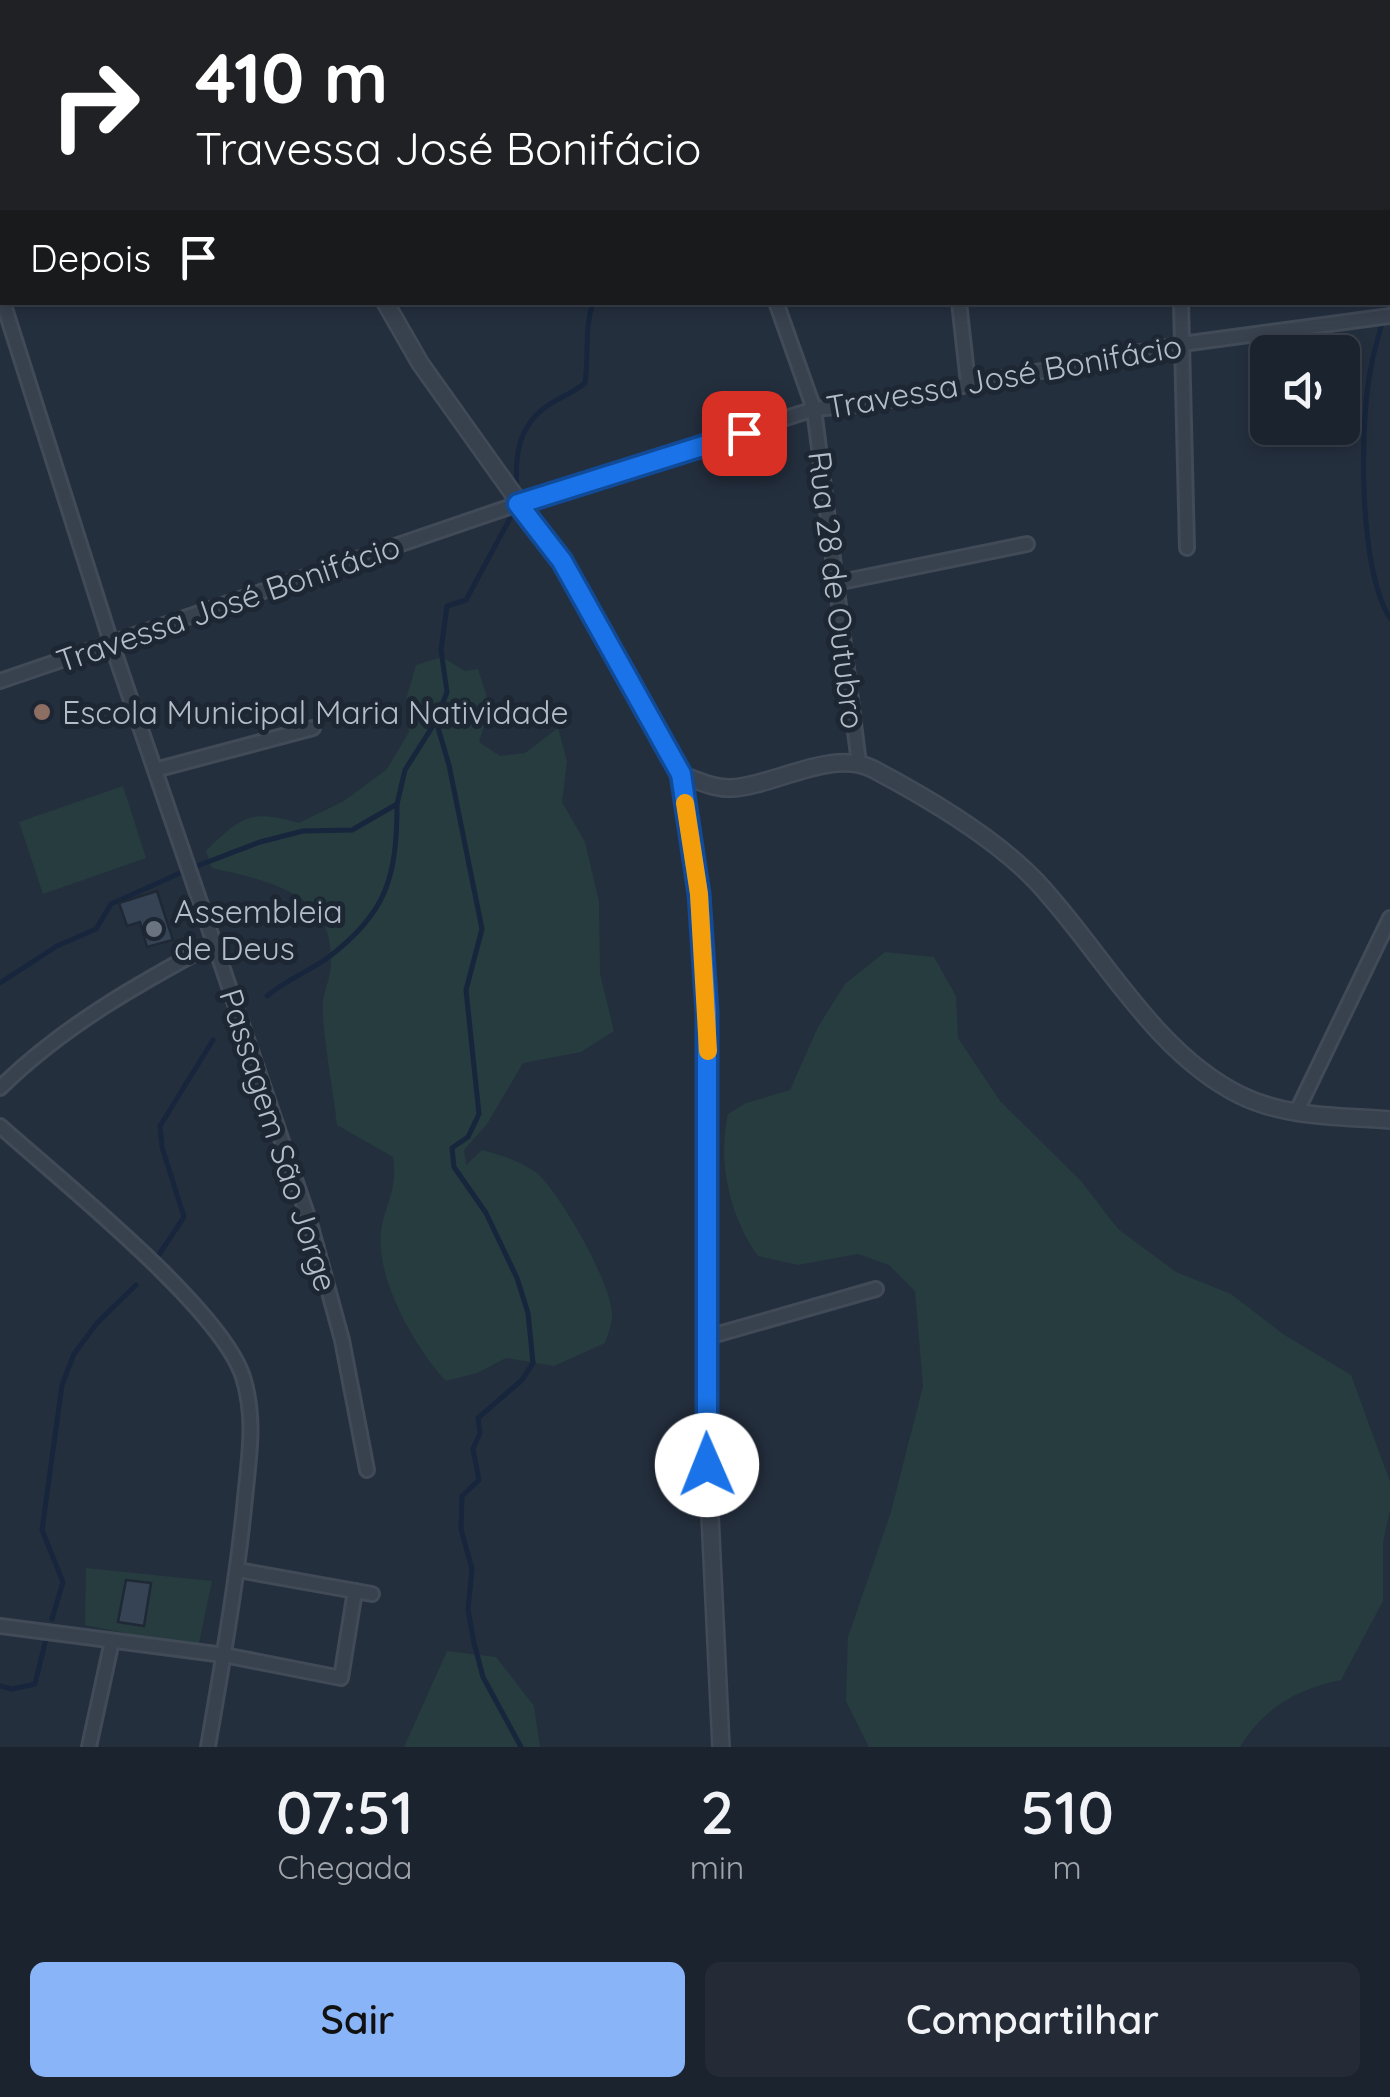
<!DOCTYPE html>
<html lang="pt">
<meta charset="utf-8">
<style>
:root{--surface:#1b232e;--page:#242b36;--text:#f1f3f6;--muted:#a0a4aa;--line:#39404a;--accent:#8ab4f8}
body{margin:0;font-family:Quicksand,sans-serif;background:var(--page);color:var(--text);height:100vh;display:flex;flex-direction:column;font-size:38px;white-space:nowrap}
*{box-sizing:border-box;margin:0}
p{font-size:32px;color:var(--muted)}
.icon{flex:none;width:55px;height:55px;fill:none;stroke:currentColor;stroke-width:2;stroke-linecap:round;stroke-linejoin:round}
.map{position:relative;height:1747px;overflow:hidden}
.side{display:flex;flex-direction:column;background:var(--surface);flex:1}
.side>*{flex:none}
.banner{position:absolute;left:0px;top:0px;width:1390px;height:305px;box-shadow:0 5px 15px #0003,0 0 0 2px var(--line);background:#202124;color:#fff;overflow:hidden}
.fabs{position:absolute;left:1250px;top:335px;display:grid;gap:20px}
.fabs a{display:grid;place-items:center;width:110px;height:110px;border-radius:15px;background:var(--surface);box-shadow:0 5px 15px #0003,0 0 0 2px var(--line);font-size:50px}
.pin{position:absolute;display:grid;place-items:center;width:85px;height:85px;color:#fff;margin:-42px;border-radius:20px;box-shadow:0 5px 15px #0006}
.me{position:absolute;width:110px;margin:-55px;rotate:359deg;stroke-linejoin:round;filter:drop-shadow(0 0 8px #0008)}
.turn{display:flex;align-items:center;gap:35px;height:210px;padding:0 30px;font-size:45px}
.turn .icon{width:130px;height:130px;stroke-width:2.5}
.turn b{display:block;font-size:70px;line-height:85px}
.then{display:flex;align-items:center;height:95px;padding:0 30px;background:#0003;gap:20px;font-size:38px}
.eta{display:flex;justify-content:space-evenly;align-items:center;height:170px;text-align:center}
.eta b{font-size:60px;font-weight:600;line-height:70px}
.action{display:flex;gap:20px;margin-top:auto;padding:20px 30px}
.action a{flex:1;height:115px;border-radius:15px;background:var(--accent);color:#111;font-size:40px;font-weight:600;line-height:115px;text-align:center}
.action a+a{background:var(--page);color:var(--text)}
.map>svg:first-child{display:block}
.green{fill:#263c3f}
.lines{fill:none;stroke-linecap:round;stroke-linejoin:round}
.stream{stroke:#17263c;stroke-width:5}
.building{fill:#364354;stroke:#1f2835;stroke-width:2.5}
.minor-casing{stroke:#414a57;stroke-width:18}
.tertiary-casing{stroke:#414a57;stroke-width:20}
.minor{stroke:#38414e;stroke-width:12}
.tertiary{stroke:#38414e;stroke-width:15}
.route-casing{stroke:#114b97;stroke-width:25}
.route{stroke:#1a73e8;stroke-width:18}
.slow{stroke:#f59e0b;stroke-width:18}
.education-dot{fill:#8d6e63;stroke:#1d2633;stroke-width:4}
.worship-dot{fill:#6b7280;stroke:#1d2633;stroke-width:4}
.labels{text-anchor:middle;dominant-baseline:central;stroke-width:10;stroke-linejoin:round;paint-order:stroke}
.street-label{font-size:32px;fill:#b4bcc9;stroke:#1d2633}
.poi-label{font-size:32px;fill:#b4bcc9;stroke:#1d2633;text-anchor:start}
</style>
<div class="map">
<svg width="1390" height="1747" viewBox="0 0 1390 1747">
<rect width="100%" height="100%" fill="#242f3e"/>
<g class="green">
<path d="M442,657L465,671L478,669L490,706L479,742L500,756L525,753L558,728L567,761L562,802L585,842L599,902L600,974L614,1031L581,1052L523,1063L487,1124L464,1150L466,1165L482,1150C501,1155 524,1162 539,1175C562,1197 610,1281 612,1313C613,1322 608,1334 605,1343L554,1366L506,1358L477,1373L446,1381C414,1347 372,1273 382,1225C389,1196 397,1188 393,1157L337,1125C334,1093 321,1029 323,1001C325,988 331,976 331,963C334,892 267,881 212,868L206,851C241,816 251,809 299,823L344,801L387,769L409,732L406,699L416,665Z"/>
<polygon points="123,786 146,858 43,894 19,822"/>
<path d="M885,952L934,957L956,996L958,1038L1000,1101L1081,1181L1118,1229L1176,1272L1231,1294L1283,1334L1351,1375L1390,1482V1510L1383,1542V1601L1341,1680C1298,1689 1264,1707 1240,1747H869L846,1701L848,1637L891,1512L923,1386L915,1291L889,1265L858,1254L798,1265L758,1256C730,1217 717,1162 728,1114L746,1103L790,1090L818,1027L845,984Z"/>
<polygon points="86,1568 212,1581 198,1648 85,1625"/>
<polygon points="447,1651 496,1657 534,1706 540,1747 404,1747"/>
</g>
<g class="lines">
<g class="stream">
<polyline points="767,2 770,0"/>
<polyline points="1388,301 1390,288"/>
<path d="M1387,302C1383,323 1376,342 1372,362C1359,420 1358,569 1390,618"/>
<path d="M517,491C515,460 516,431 543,409C555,399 572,394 585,383C589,355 584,329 593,302"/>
<polyline points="516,507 466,600 447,606 441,650 447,692 436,721 449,765 482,929 466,990 479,1114 468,1137 452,1148 454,1167 486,1213 517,1278 528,1313 533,1363 522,1380 478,1418 480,1433 473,1449 479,1480 462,1496 461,1529 472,1569 468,1610 474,1643 483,1677 521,1747"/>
<polyline points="197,866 260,842 303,831 352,830 397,804 405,770 436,721"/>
<polyline points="0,983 57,946 96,929 111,904 180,873"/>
<path d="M267,996C286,980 307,972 326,959C387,914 397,877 397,804"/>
<polyline points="154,1262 184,1217 162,1147 160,1126 213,1040"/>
<polyline points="52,1619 63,1582 42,1530 62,1385 74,1354 97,1323 136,1285"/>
<polyline points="0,1686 12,1689 35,1684 47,1635"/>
</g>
</g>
<g class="building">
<polygon points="157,891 173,940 147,947 140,922 127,926 119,903"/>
<polygon points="126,1580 151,1583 144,1626 118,1622"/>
</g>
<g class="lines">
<g class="minor-casing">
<g id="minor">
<polyline points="653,0 654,2"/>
<polyline points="1368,0 1368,2"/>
<polyline points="1175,2 1175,0"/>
<polyline points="3,302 111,642 310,1223 342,1340 367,1470"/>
<polyline points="776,302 814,409 859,763"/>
<polyline points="959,302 968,383"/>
<polyline points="1181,302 1187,548"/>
<polyline points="836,583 1027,544"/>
<polyline points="0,681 518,504 814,409 869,404 1182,344 1390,316"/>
<polyline points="155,770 313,728"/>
<path d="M0,1088C63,1026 138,984 216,942"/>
<polyline points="1296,1113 1390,918"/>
<path d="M0,1126C58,1178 221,1308 243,1377C256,1418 249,1457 245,1498C237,1582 222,1664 208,1747"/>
<polyline points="708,1337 876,1289"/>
<polyline points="238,1570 372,1594"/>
<polyline points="0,1626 224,1655 341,1678 355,1591"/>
<polyline points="89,1747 112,1641"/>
</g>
</g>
<g class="tertiary-casing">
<g id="tertiary">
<polyline points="176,0 177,2"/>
<polyline points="221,0 222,2"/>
<polyline points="385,302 420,363 561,561 681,775 699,894 707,1012 706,1431 721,1747"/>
<path d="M681,775C697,780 714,789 732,788C774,786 832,748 873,769C928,798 993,836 1036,881C1101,950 1153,1052 1240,1095C1286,1118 1340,1116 1390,1120"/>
</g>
</g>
<use href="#minor" class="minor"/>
<use href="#tertiary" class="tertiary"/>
</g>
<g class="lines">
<g class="route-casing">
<polyline id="route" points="707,1465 707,1012 699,894 681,774 562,561 518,504 744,433"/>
</g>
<use href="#route" class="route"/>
<polyline class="slow" points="685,803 699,894 708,1051"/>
</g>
<circle class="education-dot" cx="42" cy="712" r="10"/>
<circle class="worship-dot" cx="154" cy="929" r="10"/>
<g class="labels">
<g class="street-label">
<text transform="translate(1004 376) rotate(-10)">Travessa José Bonifácio</text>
<text transform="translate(837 590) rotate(83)">Rua 28 de Outubro</text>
<text transform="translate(228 603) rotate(-19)">Travessa José Bonifácio</text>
<text transform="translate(279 1140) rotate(72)">Passagem São Jorge</text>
</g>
<g class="poi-label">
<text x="62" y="712">Escola Municipal Maria Natividade</text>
<text x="174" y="911">Assembleia<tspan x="174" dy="37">de Deus</tspan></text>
</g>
</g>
</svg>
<div class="fabs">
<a><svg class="icon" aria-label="sound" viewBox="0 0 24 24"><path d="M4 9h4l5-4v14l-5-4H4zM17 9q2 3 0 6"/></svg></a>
</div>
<div class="pin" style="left:744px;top:433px;background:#d93025"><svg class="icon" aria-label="arrive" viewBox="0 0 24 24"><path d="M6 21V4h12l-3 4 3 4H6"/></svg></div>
<svg class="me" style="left:707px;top:1465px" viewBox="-20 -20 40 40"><circle r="19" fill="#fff"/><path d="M0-13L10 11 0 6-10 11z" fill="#1a73e8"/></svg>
<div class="banner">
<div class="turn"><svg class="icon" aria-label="right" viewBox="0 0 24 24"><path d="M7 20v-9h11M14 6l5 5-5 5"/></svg><div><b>410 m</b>Travessa José Bonifácio</div></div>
<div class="then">Depois<svg class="icon" aria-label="arrive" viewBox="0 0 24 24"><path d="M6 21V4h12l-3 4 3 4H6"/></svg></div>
</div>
</div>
<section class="side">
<div class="eta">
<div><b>07:51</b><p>Chegada</p></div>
<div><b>2</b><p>min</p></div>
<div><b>510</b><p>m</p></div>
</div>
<div class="action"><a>Sair</a><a>Compartilhar</a></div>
</section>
